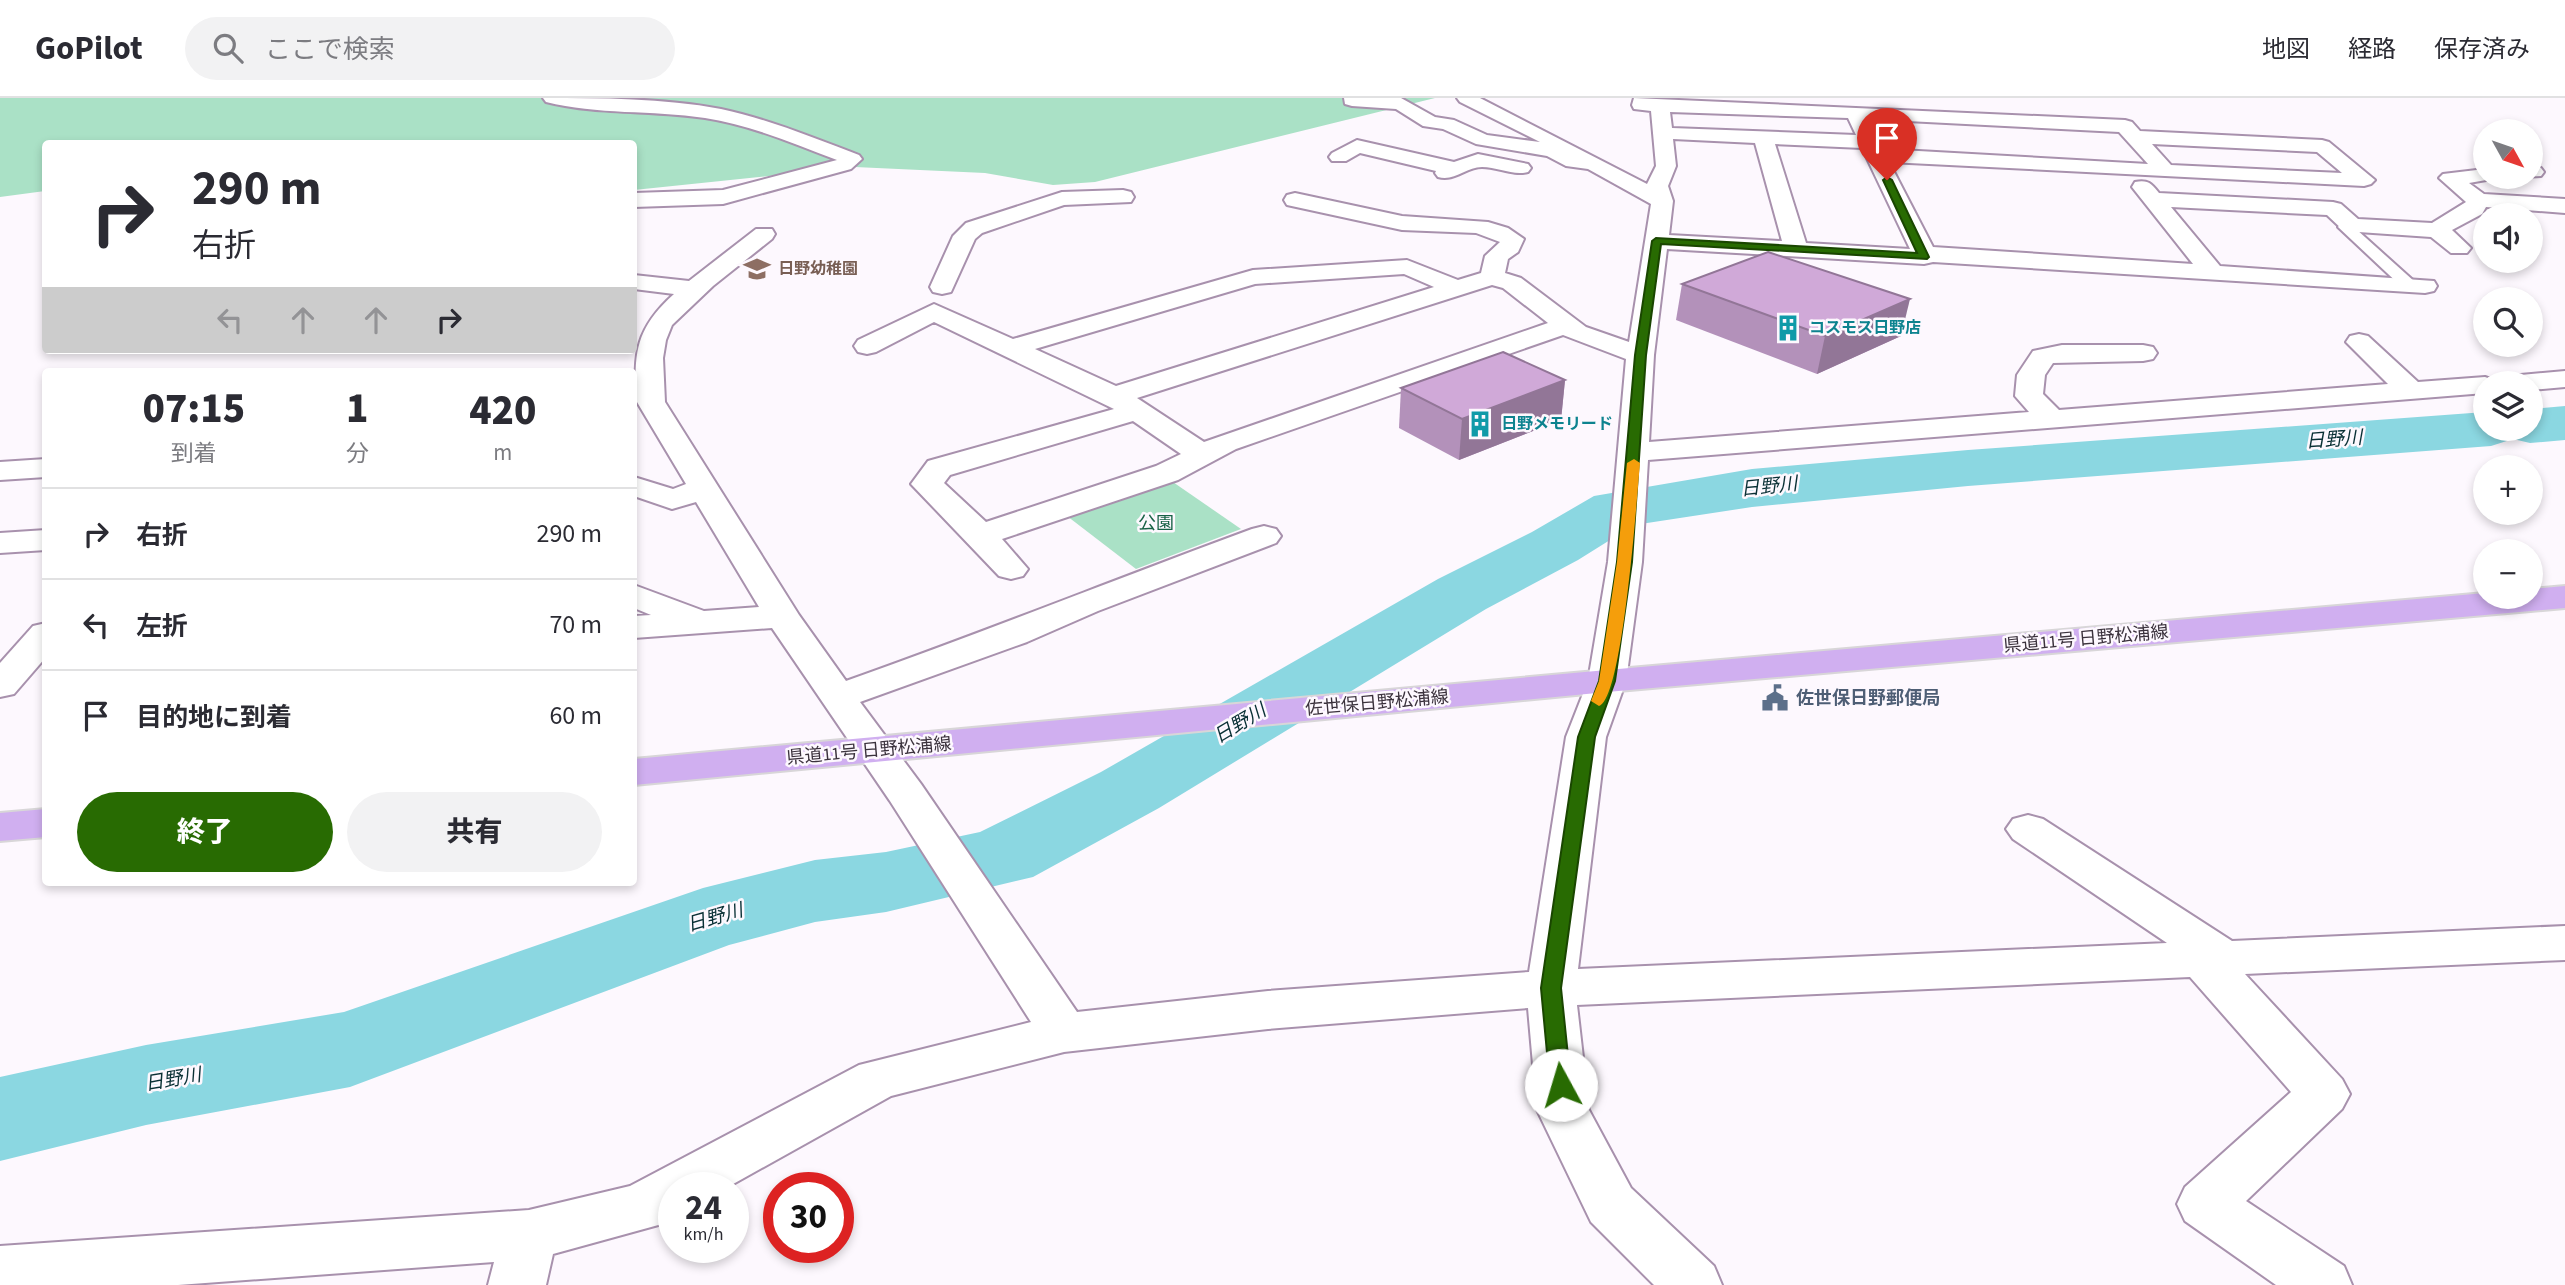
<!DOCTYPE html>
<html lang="ja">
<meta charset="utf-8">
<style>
:root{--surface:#fff;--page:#f2f2f3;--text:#2b2b33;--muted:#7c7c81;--line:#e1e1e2;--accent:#286b02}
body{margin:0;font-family:"Source Sans 3","Noto Sans JP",sans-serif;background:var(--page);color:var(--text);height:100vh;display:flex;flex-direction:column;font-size:26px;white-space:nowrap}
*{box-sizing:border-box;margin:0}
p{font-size:23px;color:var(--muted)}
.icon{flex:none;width:38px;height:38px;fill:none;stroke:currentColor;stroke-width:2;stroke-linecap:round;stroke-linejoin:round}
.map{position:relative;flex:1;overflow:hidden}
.details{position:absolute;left:42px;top:270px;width:595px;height:518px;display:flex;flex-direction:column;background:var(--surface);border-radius:7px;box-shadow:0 4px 10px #0003}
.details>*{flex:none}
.top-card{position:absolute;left:42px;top:42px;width:595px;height:214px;border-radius:7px;box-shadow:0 4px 10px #0003;background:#fff;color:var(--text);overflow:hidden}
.needle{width:46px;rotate:130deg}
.buttons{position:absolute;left:2473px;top:21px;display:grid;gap:14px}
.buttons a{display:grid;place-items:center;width:70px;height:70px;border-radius:50%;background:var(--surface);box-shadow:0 4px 10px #0003;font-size:35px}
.speed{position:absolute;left:658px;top:1074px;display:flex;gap:14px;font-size:35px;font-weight:700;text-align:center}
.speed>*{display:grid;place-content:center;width:91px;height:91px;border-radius:50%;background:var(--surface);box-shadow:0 4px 10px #0003;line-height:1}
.speed small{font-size:18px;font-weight:400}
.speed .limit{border:10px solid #d22;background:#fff;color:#111}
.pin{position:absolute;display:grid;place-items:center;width:60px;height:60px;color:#fff;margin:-72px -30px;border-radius:50% 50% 50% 0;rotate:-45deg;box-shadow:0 0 7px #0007}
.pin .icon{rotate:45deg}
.me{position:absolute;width:77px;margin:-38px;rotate:354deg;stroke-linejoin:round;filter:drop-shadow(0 0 5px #0008)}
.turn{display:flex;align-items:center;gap:24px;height:147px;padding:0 35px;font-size:32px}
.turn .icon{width:91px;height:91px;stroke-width:2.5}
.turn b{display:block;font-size:49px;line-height:60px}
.lanes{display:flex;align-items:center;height:66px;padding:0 35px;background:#0003;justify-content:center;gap:35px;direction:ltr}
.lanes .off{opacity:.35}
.eta{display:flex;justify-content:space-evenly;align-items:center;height:119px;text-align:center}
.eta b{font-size:42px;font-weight:800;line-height:49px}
.action{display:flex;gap:14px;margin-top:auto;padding:14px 35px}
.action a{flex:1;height:80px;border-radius:42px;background:var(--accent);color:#fff;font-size:28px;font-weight:800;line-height:80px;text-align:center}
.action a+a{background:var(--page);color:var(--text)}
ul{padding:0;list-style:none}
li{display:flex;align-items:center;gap:21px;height:91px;padding:0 35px;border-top:2px solid var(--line)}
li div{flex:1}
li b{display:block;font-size:26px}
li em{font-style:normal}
header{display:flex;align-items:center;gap:42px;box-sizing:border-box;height:98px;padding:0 35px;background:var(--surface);border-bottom:2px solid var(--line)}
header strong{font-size:33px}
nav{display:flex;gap:38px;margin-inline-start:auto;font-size:24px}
.search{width:490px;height:63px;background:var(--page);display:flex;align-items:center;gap:18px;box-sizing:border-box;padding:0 24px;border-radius:38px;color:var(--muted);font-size:26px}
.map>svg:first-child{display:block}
.green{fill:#aae1c6}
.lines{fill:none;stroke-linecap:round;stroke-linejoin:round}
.river{fill:#8bd7e1;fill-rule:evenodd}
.service-casing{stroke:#a891ad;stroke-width:4}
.minor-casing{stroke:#a891ad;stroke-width:4}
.primary-casing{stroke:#d8d6d8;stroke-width:4}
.service{fill:#fff;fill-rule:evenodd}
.minor{fill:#fff;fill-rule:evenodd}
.primary{fill:#d0aff0;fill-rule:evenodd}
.wall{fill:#b391ba}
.shaded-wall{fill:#927697}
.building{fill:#d0a9d8;stroke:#927697;stroke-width:2}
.route{fill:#286b02;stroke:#1a4601;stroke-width:2}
.slow{fill:#f59e0b}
.labels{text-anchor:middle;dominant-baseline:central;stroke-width:5;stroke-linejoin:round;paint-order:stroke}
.far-education-label{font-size:16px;font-weight:bold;fill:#785e54;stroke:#fdf8fe;text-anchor:start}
.far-culture-label{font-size:16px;font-weight:bold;fill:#0d838f;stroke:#fdf8fe;text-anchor:start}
.park-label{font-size:18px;fill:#186246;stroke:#fdf8fe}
.street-label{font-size:18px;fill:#3b323d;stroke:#fdf8fe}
.service-label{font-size:18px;font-weight:bold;fill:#4e5e75;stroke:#fdf8fe;text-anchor:start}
.water-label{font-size:19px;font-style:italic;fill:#093035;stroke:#fdf8fe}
</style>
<header>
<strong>GoPilot</strong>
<div class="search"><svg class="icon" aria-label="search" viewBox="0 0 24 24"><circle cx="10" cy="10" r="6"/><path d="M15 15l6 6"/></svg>ここで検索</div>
<nav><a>地図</a><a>経路</a><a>保存済み</a></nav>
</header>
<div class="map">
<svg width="2565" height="1187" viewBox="0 0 2565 1187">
<rect width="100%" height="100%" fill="#fdf8fe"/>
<g class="green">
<polygon points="0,0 1435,0 1095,84 1053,87 985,75 855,69 634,92 634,46 46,46 45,93 0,99"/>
<polygon points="1170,382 1241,431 1136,471 1067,418"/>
</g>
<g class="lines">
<polygon class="river" points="2565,308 2565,342 2530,345 2513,341 2491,348 1968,388 1752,409 1634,427 1578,462 1486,511 1159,710 1033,779 886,814 815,824 729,847 350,989 146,1027 0,1063 0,979 146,947 344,914 703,790 815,762 886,754 980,734 1101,674 1438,481 1532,434 1594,398 1752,371 1968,352 2485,314 2485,331 2530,331 2530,311"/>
<g class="service-casing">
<polygon id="service" points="2352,124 2359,128 2356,131 2415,184 2417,187 2415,190 2403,190 2338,129 2340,126"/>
</g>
<g class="minor-casing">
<g id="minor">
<path d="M543,0C602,0 663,0 721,11C768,21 814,40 859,57L862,61L851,71L723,106L634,109V95L723,92L837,62C794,46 751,27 705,20C652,12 597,17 546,4Z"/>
<path d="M1344,0H1401L1435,19L1454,22L1487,37L1540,44L1460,4L1457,0H1480L1647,86L1656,68L1651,13L1634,11L1632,7L1634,0L2125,22L2132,24L2140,33L2322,42L2329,44L2375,82L2371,86L2364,88L1889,64L1933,149L2193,166L2132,89L2135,84C2148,81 2152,86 2159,95L2333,104L2341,106L2358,121L2432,125L2466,104L2439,80L2443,76L2485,71V79H2494L2492,81L2469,85L2484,96L2565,101V115L2486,109L2482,116L2452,132L2471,150L2467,155H2451L2431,139L2344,133L2327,117L2171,109L2220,168L2434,183L2437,188L2434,193L2425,195L1933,164L1924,166L1667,151L1654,257L1649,344L2029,314L2015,298L2017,277L2033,253L2062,247H2143L2153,249L2157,255L2153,261L2143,263L2053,265L2045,277L2043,296L2059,312L2388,286L2346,244L2350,238L2359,236L2368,238L2418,284L2485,279L2496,283L2499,279L2565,273V289L2530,292V285H2485V295L1648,362L1642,464L1626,583L1606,639L1578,871L2167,845L2013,741L2006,731L2013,721L2028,717L2043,721L2232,843L2565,828V862L2245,876L2342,981L2350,996L2342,1011L2246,1103L2344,1168L2352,1187H2276L2185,1123L2177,1106L2185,1089L2291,994L2190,879L1577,907L1589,1012L1631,1090L1714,1168L1722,1187H1654L1591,1124L1537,1012L1528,910L1268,931L1064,954L891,998L726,1090H674V1119L662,1126L553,1156L546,1187H488L494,1164L178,1187H0V1148L529,1112L630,1088L859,967L1031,924L890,703L772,530L634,540V518L651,517L634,510V487L704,513L759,509L696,404L672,411L634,398V379L673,391L686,386L637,304C633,255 636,230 674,196L634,191V177L689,183L756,131H772L775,136L772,141L713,188L672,227L666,242L663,260L665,304L799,517L846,583C982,535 1116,481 1252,431L1264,428L1276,431L1281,438L1276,445L1098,513L1027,544L860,604L921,686L1077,914L1268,893L1529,874L1566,639L1588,583L1608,464L1626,261L1563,237L1236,351L1178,382L1002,441L1028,471L1023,478L1011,481L999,478L911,386L928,363L1114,311L934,224L876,254L867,256L858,254L854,248L858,242L934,206L1013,241L1253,172L1407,162L1458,182L1481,175L1485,158L1500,144L1476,135L1402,132L1287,107L1284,102L1287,97L1295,95L1402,118L1488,124L1508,130L1524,141L1518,154L1508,161L1505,175L1521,180L1586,229L1629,244L1651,106L1588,71L1566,68L1547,58L1476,46L1443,31L1423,28L1396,11L1352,8L1345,6ZM1670,14L1848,20L1856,37L1672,30ZM1868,21L2119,34L2148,66L1883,51ZM1673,41L1755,45L1782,143L1669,137L1673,103L1668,88L1676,68ZM1775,46L1862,50L1910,151L1806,145ZM2152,46L2317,54L2342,75L2171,67ZM1404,176L1434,189L1116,288L1035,251L1255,186ZM1492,187L1503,190L1548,225L1204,344L1137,300ZM1133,323L1181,356L1156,368L986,424L944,385L950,377Z"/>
<path d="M1357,42L1454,64L1478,56L1528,66L1531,70L1528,74C1513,78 1498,69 1482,69C1466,69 1454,84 1438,79L1435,75L1436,73L1360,55L1346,63H1332L1329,59L1332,55Z"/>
<polygon points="2530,68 2541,70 2544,74 2541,78 2524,79 2530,79"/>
<polygon points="1123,92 1131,94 1134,99 1131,104 1064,107 982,135 975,141 951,194 942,196 933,194 930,189 953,138 966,125 1062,94"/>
<polygon points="46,361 46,379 0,382 0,364"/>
<polygon points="46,432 46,452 0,455 0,435"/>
<polygon points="46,525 46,559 14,596 0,599 0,565 33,528"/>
</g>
</g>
<g class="primary-casing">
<g id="primary">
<polygon points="2565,488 2565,510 1607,594 634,687 634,661 1607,572 2485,495 2485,499 2530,499 2530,491"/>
<polygon points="46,711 46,739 0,743 0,715"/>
</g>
</g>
<use href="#service" class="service"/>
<use href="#minor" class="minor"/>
<use href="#primary" class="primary"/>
</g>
<g class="wall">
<polygon points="1682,186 1901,238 1817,276 1676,222"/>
<polygon points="1565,282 1561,322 1459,362 1399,330 1401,290"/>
</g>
<g class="shaded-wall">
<polygon points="1910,201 1901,238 1817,276 1825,238"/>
<polygon points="1565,282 1561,322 1459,362 1462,321"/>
</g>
<g class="building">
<polygon points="1768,154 1910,201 1825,238 1682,186"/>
<polygon points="1503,254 1565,282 1462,321 1401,290"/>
</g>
<polygon class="route" points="1887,79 1892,82 1929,159 1927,161 1661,146 1646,257 1632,464 1615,583 1595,639 1561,890 1571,987 1568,993 1561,996 1553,993 1550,987 1541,890 1578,639 1599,583 1617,464 1635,257 1652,143 1656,140 1917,155 1883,82"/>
<path class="slow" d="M1634,361L1640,365C1637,397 1623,602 1599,608L1591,603L1599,583L1617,464L1627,365Z"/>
<defs>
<g id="school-bare" transform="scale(2.1)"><path d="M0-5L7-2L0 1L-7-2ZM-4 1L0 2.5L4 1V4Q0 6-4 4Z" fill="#8d6e63" stroke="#fdf8fe" stroke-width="2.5" paint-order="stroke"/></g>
<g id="building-bare" transform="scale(2.1)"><path d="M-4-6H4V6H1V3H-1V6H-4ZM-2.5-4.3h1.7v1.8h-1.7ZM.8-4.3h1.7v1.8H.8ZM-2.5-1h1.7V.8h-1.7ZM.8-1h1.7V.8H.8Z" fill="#0f9aa8" stroke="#fdf8fe" stroke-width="2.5" paint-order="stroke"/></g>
<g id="civic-bare" transform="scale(2.1)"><path d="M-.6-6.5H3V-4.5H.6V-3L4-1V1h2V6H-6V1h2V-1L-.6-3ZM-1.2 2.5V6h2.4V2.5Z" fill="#5c6f8a" stroke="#fdf8fe" stroke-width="2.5" paint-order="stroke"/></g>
</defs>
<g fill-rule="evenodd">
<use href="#school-bare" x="757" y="171"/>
<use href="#building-bare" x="1788" y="230"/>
<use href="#building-bare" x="1480" y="326"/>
<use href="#civic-bare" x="1775" y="600"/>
</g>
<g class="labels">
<g class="far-education-label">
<text x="778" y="171">日野幼稚園</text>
</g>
<g class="far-culture-label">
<text x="1809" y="230">コスモス日野店</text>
<text x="1501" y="326">日野メモリード</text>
</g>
<g class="park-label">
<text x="1156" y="425">公園</text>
</g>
<g class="street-label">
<text transform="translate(2086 541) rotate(-5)">県道11号 日野松浦線</text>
<text transform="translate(1377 605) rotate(-5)">佐世保日野松浦線</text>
<text transform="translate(869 653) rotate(-5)">県道11号 日野松浦線</text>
</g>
<g class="service-label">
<text x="1796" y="600">佐世保日野郵便局</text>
</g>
<g class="water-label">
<text transform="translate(2334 342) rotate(-4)">日野川</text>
<text transform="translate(1769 389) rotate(-6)">日野川</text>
<text transform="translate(1240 626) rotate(-31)">日野川</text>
<text transform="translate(715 820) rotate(-16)">日野川</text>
<text transform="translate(173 982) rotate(-10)">日野川</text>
</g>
</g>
</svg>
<div class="buttons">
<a><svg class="needle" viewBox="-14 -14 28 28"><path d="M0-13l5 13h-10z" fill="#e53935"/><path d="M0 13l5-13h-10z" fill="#7c7c81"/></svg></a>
<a><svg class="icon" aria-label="sound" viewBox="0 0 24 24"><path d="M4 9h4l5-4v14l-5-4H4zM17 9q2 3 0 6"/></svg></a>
<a><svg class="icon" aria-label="search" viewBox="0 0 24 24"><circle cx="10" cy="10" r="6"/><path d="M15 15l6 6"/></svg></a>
<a><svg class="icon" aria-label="layers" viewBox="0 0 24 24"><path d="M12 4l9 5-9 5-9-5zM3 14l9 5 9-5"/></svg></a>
<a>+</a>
<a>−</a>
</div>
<div class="speed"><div>24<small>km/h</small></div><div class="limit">30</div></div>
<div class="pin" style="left:1887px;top:82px;background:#d93025"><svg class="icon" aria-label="arrive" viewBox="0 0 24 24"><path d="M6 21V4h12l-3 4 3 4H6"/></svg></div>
<svg class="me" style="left:1561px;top:987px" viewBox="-20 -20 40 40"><circle r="19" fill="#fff"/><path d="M0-13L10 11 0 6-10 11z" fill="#286b02"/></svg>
<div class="top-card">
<div class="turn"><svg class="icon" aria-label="right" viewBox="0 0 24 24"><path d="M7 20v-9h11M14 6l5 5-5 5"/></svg><div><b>290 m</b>右折</div></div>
<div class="lanes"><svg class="icon off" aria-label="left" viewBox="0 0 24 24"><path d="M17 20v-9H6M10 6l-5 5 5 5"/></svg><svg class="icon off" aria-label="ahead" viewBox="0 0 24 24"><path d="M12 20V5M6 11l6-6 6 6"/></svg><svg class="icon off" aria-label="ahead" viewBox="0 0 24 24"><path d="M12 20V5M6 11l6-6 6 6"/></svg><svg class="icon" aria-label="right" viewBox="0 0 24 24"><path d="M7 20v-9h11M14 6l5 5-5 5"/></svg></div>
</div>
<section class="details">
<div class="eta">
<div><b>07:15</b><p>到着</p></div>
<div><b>1</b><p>分</p></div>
<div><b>420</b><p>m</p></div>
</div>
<ul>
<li><svg class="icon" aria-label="right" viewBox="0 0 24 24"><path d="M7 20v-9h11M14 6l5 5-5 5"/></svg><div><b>右折</b></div><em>290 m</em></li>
<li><svg class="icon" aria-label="left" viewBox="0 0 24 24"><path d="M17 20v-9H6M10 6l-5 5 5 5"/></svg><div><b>左折</b></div><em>70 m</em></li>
<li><svg class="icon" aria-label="arrive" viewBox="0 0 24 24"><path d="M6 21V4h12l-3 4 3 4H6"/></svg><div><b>目的地に到着</b></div><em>60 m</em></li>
</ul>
<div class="action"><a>終了</a><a>共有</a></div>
</section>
</div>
